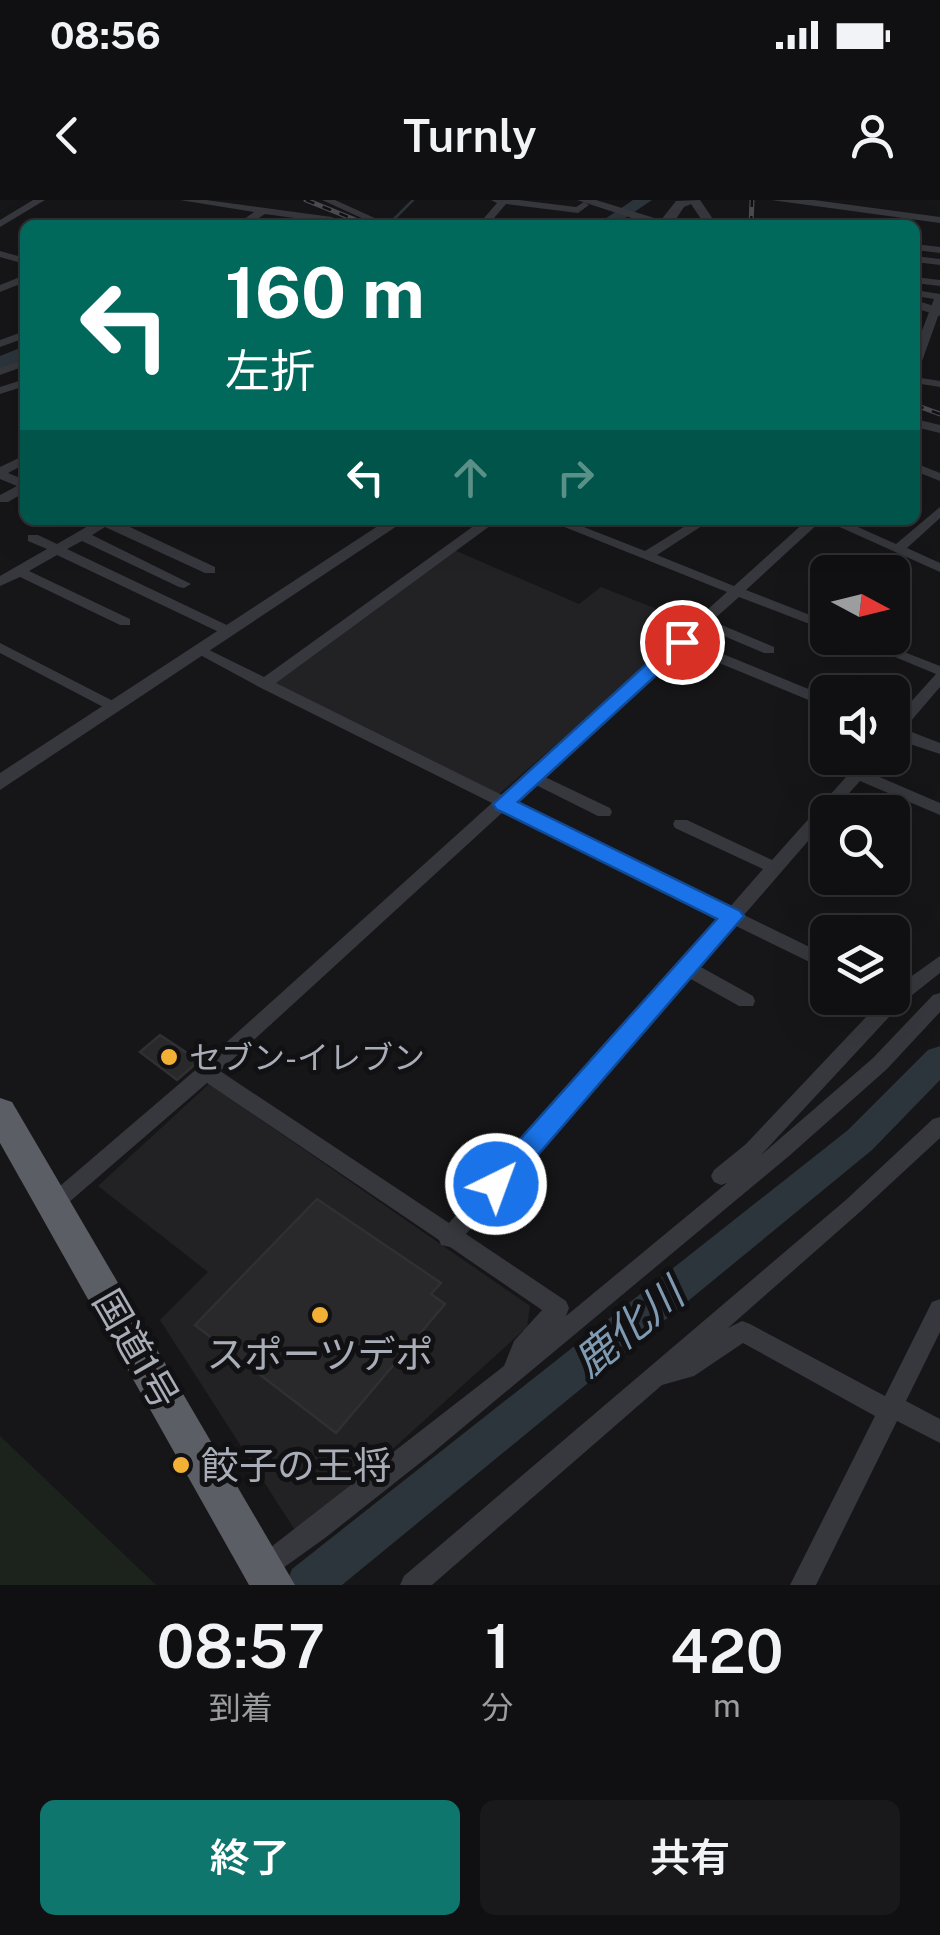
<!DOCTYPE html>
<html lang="ja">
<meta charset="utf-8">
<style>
:root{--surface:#101012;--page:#19191b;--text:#f1f3f6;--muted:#9c9d9f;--line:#303032;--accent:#0f766e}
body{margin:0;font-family:"Public Sans","Noto Sans JP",sans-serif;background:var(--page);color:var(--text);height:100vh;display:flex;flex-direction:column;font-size:38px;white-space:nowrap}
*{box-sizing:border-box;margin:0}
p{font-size:32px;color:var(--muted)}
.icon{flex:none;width:55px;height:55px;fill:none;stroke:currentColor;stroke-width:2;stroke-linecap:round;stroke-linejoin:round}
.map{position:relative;height:1385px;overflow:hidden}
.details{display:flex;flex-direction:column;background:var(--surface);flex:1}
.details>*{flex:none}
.guide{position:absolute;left:20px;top:20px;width:900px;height:305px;border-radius:15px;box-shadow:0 10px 40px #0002,0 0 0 2px var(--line);background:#00695c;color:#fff;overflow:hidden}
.needle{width:65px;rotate:97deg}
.buttons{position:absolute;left:810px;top:355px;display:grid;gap:20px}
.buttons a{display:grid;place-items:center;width:100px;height:100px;border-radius:15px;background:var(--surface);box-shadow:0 10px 40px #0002,0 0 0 2px var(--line);font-size:50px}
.pin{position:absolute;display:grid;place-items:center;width:85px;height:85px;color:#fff;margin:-42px;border:5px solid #fff;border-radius:50%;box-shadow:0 2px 10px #0007}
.me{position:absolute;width:110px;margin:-55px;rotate:42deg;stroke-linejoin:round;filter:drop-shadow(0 0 8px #0008)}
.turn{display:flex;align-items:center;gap:35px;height:210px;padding:0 40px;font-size:45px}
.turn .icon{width:130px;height:130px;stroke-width:2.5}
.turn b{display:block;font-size:70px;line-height:85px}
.lanes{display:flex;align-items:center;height:95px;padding:0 40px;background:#0003;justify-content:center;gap:50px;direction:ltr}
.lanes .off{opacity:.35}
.eta{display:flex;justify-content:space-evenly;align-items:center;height:170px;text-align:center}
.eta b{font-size:60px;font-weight:600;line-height:70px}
.cta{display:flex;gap:20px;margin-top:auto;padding:20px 40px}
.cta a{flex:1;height:115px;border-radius:15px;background:var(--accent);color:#fff;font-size:40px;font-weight:600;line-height:115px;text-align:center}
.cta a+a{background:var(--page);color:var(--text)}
.status{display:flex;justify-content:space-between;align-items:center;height:70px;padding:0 50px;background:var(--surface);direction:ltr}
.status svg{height:28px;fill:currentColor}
header{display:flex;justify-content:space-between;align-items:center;height:130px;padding:0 40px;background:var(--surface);font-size:45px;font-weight:600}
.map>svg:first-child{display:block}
.built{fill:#222225}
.green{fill:#1c231d}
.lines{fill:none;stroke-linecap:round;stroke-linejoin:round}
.stream{stroke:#2c353c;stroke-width:2.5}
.river{fill:#2c353c;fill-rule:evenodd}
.building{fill:#29292c;stroke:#303034;stroke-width:2.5}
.minor{fill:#37383d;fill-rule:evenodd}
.tertiary{fill:#37383d;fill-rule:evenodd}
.trunk{fill:#5b5e65;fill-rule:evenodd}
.rail-casing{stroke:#4a4c52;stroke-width:5}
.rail{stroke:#111113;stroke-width:2.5;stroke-dasharray:9;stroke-linecap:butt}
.route{fill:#1a73e8;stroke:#114b97;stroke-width:2.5}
.poi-dot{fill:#f2b134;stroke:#111113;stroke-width:4}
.labels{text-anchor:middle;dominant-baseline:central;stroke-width:10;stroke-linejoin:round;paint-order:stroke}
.poi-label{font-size:32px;fill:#a8adb8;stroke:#111113;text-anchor:start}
.near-street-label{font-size:38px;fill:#a8adb8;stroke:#111113}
.near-poi-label{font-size:38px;fill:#a8adb8;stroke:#111113}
.near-water-label{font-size:42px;font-style:italic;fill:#7f9bb3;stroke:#111113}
</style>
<div class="status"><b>08:56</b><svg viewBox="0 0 49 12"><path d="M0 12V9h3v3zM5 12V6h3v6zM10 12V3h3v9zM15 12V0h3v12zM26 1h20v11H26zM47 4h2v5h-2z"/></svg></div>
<header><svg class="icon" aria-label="back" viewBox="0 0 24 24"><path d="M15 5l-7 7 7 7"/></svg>Turnly<svg class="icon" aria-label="person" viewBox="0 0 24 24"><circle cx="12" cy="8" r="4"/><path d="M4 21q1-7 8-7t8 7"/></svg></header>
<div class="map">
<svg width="940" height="1385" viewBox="0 0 940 1385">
<rect width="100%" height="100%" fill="#161618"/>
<g class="built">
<polygon points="454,350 579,404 601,387 695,424 498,595 270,483"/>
<polygon points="209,884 530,1106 527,1127 298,1335 160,1120 208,1072 98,986"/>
</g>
<polygon class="green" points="0,1236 156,1385 0,1385"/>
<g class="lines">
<polyline class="stream" points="388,25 413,0"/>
<g class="river">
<polygon points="633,0 652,0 615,25 596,25"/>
<polygon points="25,146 25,159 0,169 0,156"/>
<polygon points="940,846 940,880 872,950 342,1385 286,1385 292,1369 848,930 928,850"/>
</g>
</g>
<g class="building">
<polygon points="160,835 199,861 177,880 140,852"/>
<polygon points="317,999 441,1083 431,1094 445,1104 336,1233 195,1125"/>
</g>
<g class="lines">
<g class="minor">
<polygon points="33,0 45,0 0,27 0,20"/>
<polygon points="180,0 206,0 332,17 345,25 265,14 248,25 236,25 254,12"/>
<polygon points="322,0 335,0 390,25 377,25"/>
<polygon points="491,0 519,0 576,7 584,2 589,5 578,13 506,4 488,25 478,25 497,3"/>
<polygon points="771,0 814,0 940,17 940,23"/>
<polygon points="915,44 940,47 940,53 915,50"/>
<polygon points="0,51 25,58 25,64 0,57"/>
<polygon points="915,56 940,59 940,65 915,62"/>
<polygon points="25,75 25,82 0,92 0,85"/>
<polygon points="915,77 940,80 940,86 915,83"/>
<polygon points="915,90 940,94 940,111 921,164 915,167 915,149 934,99 915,96"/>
<polygon points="25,131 25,138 0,147 0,140"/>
<polygon points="25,159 25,166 0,175 0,168"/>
<polygon points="915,177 940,181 940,187 915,183"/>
<polygon points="25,179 25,186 0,194 0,187"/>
<polygon points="915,219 940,225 940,233 915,227"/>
<polygon points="25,255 25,264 8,273 25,280 25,292 8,302 0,302 0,295 17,286 0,279 0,267"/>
<polygon points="915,263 940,273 940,281 915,271"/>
<polygon points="940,307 940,318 907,348 940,363 940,372 824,320 842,320 896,344"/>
<polygon points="58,320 50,325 43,321 44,320"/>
<polygon points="93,320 115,320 215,367 215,373 205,373 105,327 92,335 191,384 184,388 179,387 82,341 67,349 233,428 233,434 223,434 57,355 29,371 130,419 130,425 120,425 20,377 0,386 0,376 47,349 28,341 28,335 38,335 57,344 95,322"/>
<path d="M482,320H498L276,483L502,595L727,392L547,320H566L645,351L695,320H711L657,355L734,386L807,320H822L746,390L828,422V431L739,397L712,421L774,447V453H764L705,428L691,441L828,497V508L683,448L543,576L610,608L612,612L610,616H598L534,584L514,602L729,708L763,669L675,628L673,624L675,620H687L772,660L863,558H879L868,572L940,603V615L860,581L832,612H828V618L744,715L828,756V771L734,725L699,766L753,796L755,801L753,806H739L689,778L466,1034L566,1101L569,1108L566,1116L727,983L721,985L714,982L711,976L714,970L746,944L884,798H892V790L940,756V773L902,803L761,955L873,858L933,795L940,793V812L887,869L789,956L430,1255L325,1338L262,1383L253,1379L249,1370L253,1361L504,1166L514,1141L542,1110L450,1047L441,1045L439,1040L207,883L60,1010L53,1013L46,1010L42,1004L46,998L199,867L492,603L259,487L191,450L198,446L203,447L264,477ZM504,611L720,718L449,1023L220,871Z"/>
<polygon points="849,438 868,438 940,466 940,487 904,529 940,543 940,554 892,538 892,523 936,474"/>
<polygon points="0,443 119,504 122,507 114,512 109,510 0,453"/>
<polygon points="940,917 940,938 861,1011 728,1128 742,1121 750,1124 885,1196 932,1102 940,1099 940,1132 906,1201 940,1219 940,1243 897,1221 816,1385 790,1385 875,1216 743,1143 694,1176 662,1185 432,1385 400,1385 404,1376 847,999 933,919"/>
</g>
<g class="tertiary">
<polygon points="577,0 596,0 661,20 676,1 700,0 717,25 705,25 691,4 684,7 672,25 653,25"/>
<polygon points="915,100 940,108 940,116 915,108"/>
<polygon points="387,320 406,320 0,590 0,573"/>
</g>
<polygon class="trunk" points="0,898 12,902 295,1385 249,1385 0,943"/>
<g class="rail-casing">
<g id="rail">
<polyline points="306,0 368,25"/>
<polyline points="751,25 752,0"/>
<polyline points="915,205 940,214"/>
</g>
</g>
<use href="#rail" class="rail"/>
</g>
<polygon class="route" points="682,436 688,438 688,446 518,602 740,711 744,716 506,992 496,995 487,992 483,984 487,976 717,719 496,609 493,604 675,438"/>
<g class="poi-dot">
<circle cx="169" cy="857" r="10"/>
<circle cx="320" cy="1115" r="10"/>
<circle cx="181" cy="1265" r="10"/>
</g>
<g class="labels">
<g class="poi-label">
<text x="189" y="857">セブン-イレブン</text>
</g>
<g class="near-street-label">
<text transform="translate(136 1149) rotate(60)">国道1号</text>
</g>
<g class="near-poi-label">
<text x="320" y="1154">スポーツデポ</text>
<text x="201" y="1265" text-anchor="start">餃子の王将</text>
</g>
<g class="near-water-label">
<text transform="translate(628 1127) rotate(-39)">鹿化川</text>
</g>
</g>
</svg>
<div class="buttons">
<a><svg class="needle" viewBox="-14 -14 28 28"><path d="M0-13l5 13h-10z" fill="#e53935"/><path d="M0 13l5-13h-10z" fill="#9c9d9f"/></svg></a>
<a><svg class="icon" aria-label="sound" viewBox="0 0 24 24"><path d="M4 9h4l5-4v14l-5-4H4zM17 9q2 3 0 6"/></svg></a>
<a><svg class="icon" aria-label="search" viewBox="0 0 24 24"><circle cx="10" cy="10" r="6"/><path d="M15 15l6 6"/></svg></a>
<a><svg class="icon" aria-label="layers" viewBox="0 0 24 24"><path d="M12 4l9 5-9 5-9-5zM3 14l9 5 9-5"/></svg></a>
</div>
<div class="pin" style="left:682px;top:442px;background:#d93025"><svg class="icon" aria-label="arrive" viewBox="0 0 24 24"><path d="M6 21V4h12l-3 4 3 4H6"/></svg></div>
<svg class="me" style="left:496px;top:984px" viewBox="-20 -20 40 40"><circle r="17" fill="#1a73e8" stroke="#fff" stroke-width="3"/><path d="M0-11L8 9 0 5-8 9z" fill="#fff"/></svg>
<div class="guide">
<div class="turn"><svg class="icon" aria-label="left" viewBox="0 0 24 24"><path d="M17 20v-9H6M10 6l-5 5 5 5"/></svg><div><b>160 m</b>左折</div></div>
<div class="lanes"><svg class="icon" aria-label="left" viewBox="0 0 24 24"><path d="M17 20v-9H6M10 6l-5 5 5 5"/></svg><svg class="icon off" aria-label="ahead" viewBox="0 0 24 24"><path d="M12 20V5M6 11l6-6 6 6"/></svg><svg class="icon off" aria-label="right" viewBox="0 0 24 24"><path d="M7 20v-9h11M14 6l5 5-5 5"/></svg></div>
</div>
</div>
<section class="details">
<div class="eta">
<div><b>08:57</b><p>到着</p></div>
<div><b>1</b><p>分</p></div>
<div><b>420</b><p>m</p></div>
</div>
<div class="cta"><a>終了</a><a>共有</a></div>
</section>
